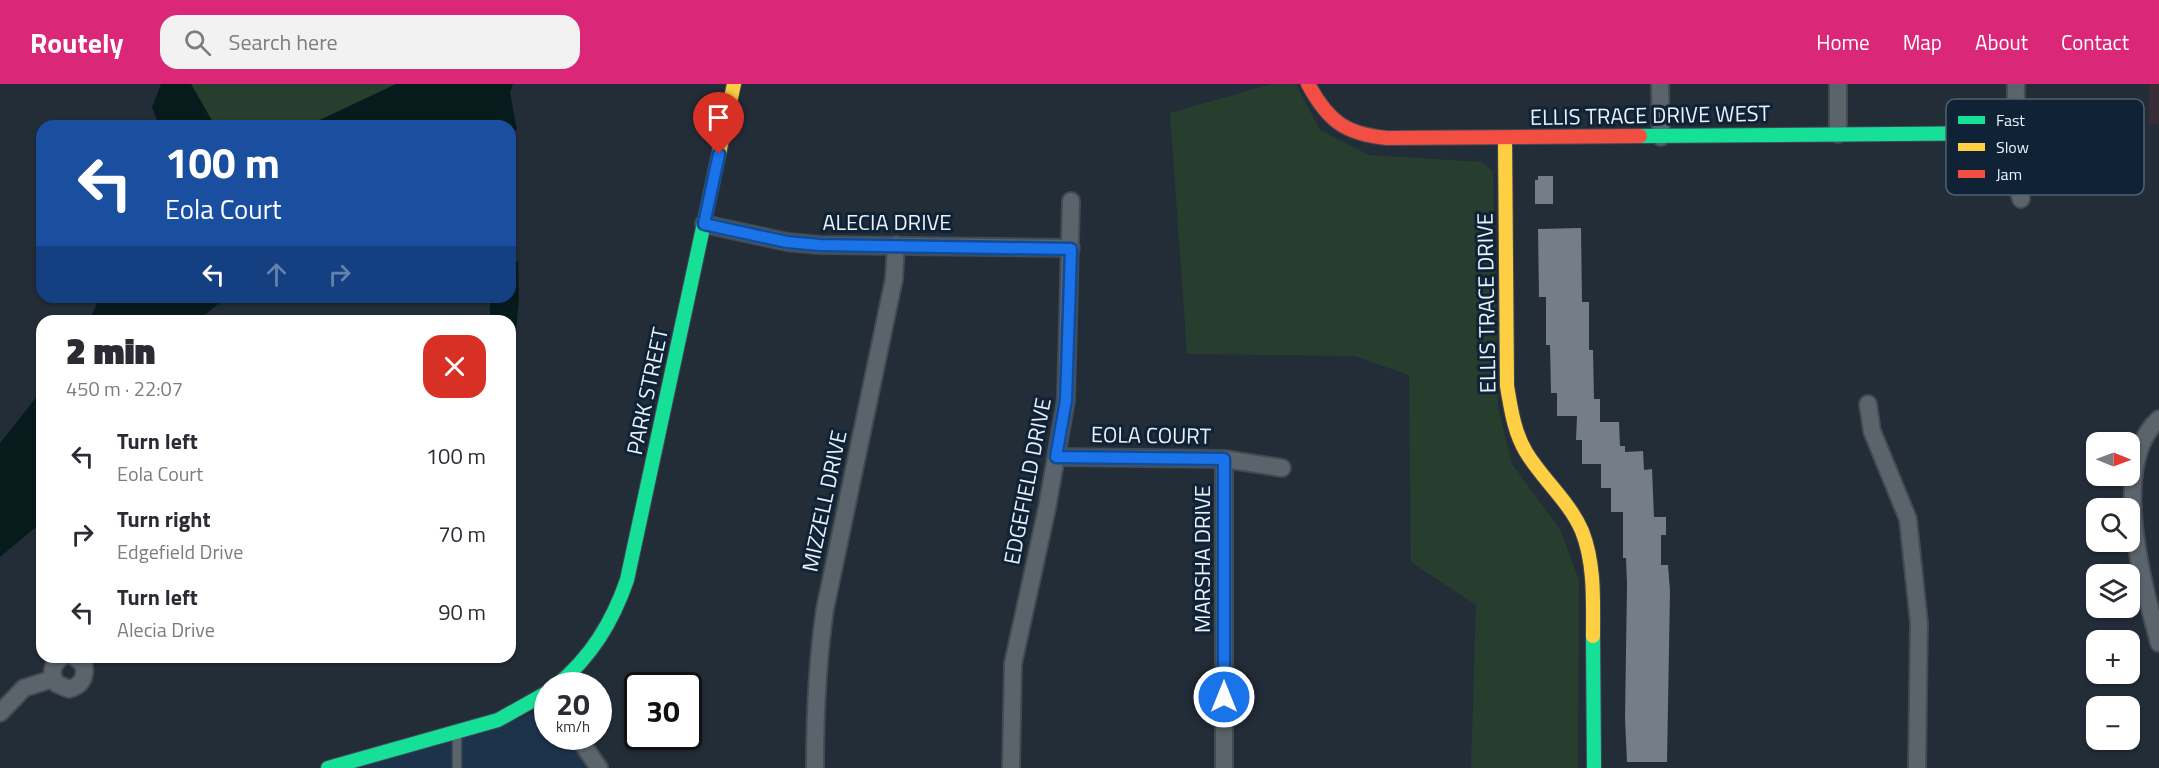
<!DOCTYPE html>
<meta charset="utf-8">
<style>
:root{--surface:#fff;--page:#f2f2f3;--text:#2b2b33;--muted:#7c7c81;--accent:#db2777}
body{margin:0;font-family:"Titillium Web",sans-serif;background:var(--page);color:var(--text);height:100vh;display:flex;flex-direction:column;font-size:22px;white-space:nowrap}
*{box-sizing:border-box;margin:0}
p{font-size:20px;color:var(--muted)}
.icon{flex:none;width:33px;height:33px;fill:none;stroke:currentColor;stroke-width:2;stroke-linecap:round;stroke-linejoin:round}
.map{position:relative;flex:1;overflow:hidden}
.details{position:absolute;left:36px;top:231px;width:480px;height:348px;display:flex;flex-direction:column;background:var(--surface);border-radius:18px;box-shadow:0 2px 4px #0004}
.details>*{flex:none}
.hud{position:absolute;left:36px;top:36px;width:480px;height:183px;border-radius:18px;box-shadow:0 2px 4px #0004;background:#1a4fa0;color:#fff;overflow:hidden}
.needle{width:39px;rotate:91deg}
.fabs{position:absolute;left:2086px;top:348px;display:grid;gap:12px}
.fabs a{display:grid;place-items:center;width:54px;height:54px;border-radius:12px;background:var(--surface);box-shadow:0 2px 4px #0004;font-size:30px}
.speed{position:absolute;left:534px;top:588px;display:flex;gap:12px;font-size:30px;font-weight:700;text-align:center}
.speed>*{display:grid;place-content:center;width:78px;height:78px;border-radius:50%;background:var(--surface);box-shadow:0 2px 4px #0004;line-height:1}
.speed small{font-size:15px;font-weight:400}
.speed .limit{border:3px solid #111;border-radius:9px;background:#fff;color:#111}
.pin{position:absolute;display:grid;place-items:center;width:51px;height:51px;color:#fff;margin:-62px -26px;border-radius:50% 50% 50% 0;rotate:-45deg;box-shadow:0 0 6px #0007}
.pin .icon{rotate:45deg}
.me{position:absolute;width:66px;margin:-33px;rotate:0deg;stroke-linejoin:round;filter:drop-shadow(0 0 4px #0008)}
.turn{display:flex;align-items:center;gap:21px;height:126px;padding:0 30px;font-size:27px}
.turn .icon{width:78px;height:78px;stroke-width:2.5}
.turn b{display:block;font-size:42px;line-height:51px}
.lanes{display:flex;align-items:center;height:57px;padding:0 30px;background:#0003;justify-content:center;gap:30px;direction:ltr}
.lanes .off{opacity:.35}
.round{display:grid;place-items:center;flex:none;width:63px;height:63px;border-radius:18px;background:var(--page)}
.overview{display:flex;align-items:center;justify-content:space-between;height:102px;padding:0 30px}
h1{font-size:36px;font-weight:800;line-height:45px}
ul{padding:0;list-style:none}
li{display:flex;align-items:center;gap:18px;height:78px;padding:0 30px}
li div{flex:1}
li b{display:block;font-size:22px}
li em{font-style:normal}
header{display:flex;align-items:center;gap:36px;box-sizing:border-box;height:84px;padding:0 30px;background:var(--accent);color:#fff}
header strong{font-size:28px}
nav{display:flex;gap:33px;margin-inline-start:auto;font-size:21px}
.search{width:420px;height:54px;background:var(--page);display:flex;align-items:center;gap:15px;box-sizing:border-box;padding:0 21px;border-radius:18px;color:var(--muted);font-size:22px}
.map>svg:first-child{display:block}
.commercial{fill:#382c37}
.built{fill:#1d324b}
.green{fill:#273e2e}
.water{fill:#071b1d}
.building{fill:#747d88}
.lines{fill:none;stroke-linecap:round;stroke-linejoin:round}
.lane-casing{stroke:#424a52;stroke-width:11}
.street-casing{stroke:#424a52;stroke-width:20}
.fast-casing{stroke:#424a52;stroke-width:16}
.slow-casing{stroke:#424a52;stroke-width:16}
.jam-casing{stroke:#424a52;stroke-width:16}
.lane{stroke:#5b636b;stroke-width:8}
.street{stroke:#5b636b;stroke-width:16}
.fast{stroke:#16e098;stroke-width:14}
.slow{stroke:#ffcf43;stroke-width:14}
.jam{stroke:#f24e42;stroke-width:14}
.route-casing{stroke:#114b97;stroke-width:15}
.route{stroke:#1a73e8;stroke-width:10}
.labels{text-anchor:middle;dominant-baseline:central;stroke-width:6;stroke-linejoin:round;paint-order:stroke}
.street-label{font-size:22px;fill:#e8f1fc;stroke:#102236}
.key{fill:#102236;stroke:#516071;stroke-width:1.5}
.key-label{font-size:16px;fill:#e8f1fc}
</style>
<header>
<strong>Routely</strong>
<div class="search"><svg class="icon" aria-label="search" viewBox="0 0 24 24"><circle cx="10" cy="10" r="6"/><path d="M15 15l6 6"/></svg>Search here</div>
<nav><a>Home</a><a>Map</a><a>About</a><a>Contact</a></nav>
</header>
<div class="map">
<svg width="2159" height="684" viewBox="0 0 2159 684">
<rect width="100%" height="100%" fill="#222d38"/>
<polygon class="commercial" points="2149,0 2159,0 2159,40 2148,40"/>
<polygon class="built" points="532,630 542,631 547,634 548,652 565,653 587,684 359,684"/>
<g class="green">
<polygon points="191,0 396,0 307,42 215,42"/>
<polygon points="1272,0 1296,0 1320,46 1369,71 1482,78 1493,88 1498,323 1512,380 1560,445 1579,496 1578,684 1471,684 1476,521 1411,478 1409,291 1355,272 1187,270 1170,29"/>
</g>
<g class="water">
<polygon points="161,0 191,0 215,42 159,42 152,23"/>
<polygon points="396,0 513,0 510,9 517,46 510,47 510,42 307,42"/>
<polygon points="510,175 518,178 519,215 510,316 510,237 490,237 490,213 510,213"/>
<polygon points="100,213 226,213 198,237 89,237"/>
<polygon points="42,306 42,438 0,473 0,359"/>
</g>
<g class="building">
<polygon points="1538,92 1553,92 1553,120 1535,120 1535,96 1538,96"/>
<polygon points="1581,144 1582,218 1589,218 1589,266 1593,266 1594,315 1600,315 1600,338 1619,338 1620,362 1625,362 1625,368 1643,367 1644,386 1652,385 1654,433 1666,433 1666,451 1661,451 1661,481 1668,481 1670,507 1667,678 1627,678 1625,635 1627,500 1626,474 1623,474 1623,428 1611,428 1611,404 1601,404 1601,380 1582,380 1582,356 1576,356 1577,332 1557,332 1557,309 1551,309 1550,261 1546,261 1546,213 1539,213 1538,145"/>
</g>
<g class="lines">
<g class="lane-casing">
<polyline id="lane" points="457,684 457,649"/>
</g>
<g class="street-casing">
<g id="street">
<polyline points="1660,0 1661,53"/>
<polyline points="1838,0 1838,50"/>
<polyline points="2016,0 2015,94 2021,115"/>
<polyline points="704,140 787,158 820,161 1071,164"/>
<polyline points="1868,320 1872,347 1908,435 1919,539 1917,684"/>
<path d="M2159,335C2108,381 2144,502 2159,559"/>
<polyline points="1056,373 1224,375 1282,384"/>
<path d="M62,573C51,581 50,590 57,600L69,605C81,602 86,594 84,581L75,573"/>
<polyline points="0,629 24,604 53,595"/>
<polyline points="577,652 599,684"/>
<path d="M815,684C815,630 817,579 825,525L894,195L896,161"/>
<polyline points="1011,684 1013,580 1047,424 1066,316 1071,117"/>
<polyline points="1224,684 1224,375"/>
</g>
</g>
<g class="fast-casing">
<g id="fast">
<polyline points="1640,52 2015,49"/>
<polyline points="1593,552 1594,684"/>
<path d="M556,602C591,573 612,539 627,496L715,88"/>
<polyline points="328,684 498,636 548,608"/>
</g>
</g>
<g class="slow-casing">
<g id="slow">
<path d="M1505,54L1507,302C1511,325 1514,348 1526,368C1543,396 1569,417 1582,447C1595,480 1593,517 1593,552"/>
<polyline points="715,88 734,0"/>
</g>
</g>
<g class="jam-casing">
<path id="jam" d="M1308,0C1328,37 1345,50 1387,54L1640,52"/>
</g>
<use href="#lane" class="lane"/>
<use href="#street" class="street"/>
<use href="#fast" class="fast"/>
<use href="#slow" class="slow"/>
<use href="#jam" class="jam"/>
</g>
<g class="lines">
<g class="route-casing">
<polyline id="route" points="719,70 704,140 787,158 820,161 1071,165 1066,316 1056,373 1224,375 1224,613"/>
</g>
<use href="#route" class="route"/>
</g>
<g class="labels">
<g class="street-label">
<text transform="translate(1650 31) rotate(-1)">ELLIS TRACE DRIVE WEST</text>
<text x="887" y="138">ALECIA DRIVE</text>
<text transform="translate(1486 219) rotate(-91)">ELLIS TRACE DRIVE</text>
<text transform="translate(647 307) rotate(-78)">PARK STREET</text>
<text transform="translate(1151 351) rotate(1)">EOLA COURT</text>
<text transform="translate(1027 397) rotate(-79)">EDGEFIELD DRIVE</text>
<text transform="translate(824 417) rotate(-78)">MIZZELL DRIVE</text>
<text transform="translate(1202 475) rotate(-90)">MARSHA DRIVE</text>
</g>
</g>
<rect x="1946" y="15" width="198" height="96" rx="9" class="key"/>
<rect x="1958" y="32" width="27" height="8" fill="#16e098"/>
<rect x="1958" y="59" width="27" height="8" fill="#ffcf43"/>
<rect x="1958" y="86" width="27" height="8" fill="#f24e42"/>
<g class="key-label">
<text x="1996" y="42">Fast</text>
<text x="1996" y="69">Slow</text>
<text x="1996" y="96">Jam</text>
</g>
</svg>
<div class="fabs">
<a><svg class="needle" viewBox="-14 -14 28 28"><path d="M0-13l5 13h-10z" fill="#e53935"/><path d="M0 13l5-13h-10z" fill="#7c7c81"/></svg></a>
<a><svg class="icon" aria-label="search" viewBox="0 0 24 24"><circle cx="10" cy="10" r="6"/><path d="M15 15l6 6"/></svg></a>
<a><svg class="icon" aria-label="layers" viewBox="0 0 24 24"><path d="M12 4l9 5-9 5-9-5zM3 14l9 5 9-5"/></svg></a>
<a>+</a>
<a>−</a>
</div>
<div class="speed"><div>20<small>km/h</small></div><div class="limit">30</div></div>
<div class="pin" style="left:719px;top:70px;background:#d93025"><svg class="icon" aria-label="arrive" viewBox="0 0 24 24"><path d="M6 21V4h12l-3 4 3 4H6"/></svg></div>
<svg class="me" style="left:1224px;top:613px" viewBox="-20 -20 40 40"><circle r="17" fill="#1a73e8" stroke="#fff" stroke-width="3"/><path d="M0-11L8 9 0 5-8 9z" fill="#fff"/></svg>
<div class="hud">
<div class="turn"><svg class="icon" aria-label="left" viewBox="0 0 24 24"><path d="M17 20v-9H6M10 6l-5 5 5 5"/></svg><div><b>100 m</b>Eola Court</div></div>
<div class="lanes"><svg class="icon" aria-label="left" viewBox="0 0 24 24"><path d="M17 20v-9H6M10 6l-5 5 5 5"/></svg><svg class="icon off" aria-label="ahead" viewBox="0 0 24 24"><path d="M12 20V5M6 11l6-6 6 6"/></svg><svg class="icon off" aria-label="right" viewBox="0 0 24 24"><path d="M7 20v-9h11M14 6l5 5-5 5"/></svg></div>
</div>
<section class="details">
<div class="overview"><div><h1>2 min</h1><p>450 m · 22:07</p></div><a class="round" style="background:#d93025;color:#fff"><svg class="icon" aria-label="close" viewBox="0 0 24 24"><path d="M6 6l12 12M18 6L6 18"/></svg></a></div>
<ul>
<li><svg class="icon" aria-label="left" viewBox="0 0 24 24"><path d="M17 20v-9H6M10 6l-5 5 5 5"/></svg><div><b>Turn left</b><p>Eola Court</p></div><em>100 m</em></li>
<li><svg class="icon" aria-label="right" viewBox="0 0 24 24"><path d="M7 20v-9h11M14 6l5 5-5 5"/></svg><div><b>Turn right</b><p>Edgefield Drive</p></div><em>70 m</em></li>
<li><svg class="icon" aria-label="left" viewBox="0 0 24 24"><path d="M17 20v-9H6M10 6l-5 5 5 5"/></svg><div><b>Turn left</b><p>Alecia Drive</p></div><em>90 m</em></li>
</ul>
</section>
</div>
